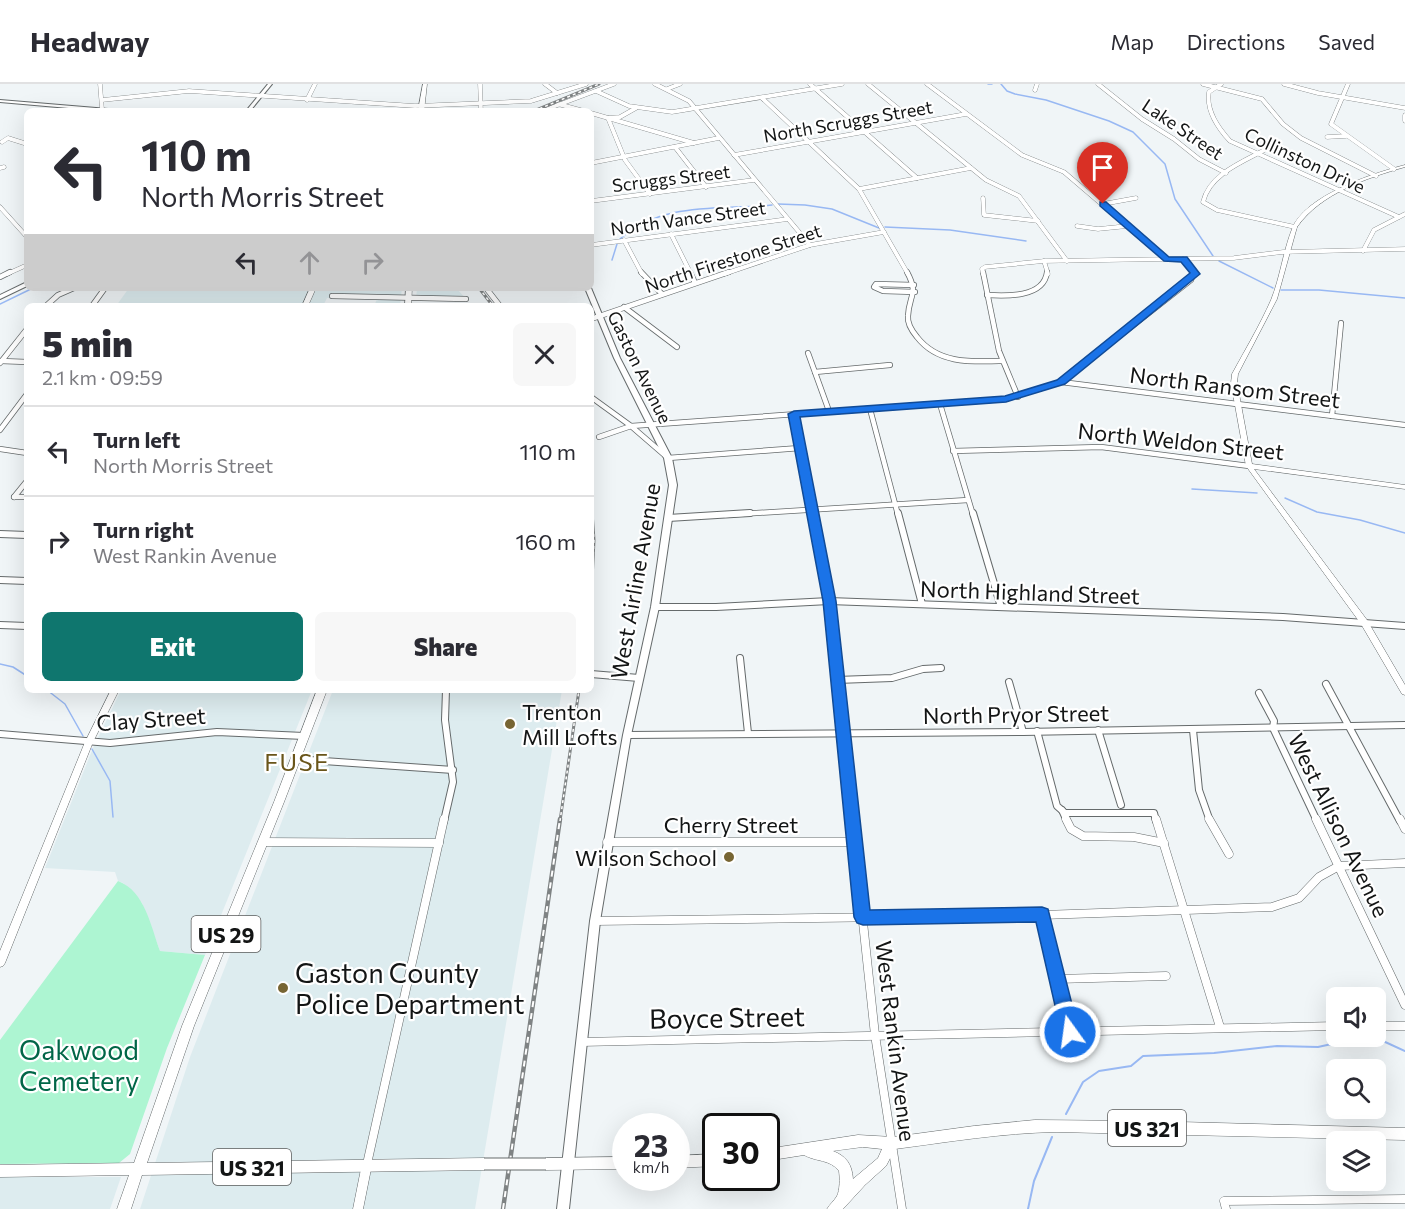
<!DOCTYPE html>
<meta charset="utf-8">
<style>
:root{--surface:#fff;--page:#f7f7f7;--text:#2b2b33;--muted:#7c7c81;--line:#e1e1e2;--accent:#0f766e}
body{margin:0;font-family:Commissioner,sans-serif;background:var(--page);color:var(--text);height:100vh;display:flex;flex-direction:column;font-size:22px;white-space:nowrap}
*{box-sizing:border-box;margin:0}
p{font-size:20px;color:var(--muted)}
.icon{flex:none;width:33px;height:33px;fill:none;stroke:currentColor;stroke-width:2;stroke-linecap:round;stroke-linejoin:round}
.map{position:relative;flex:1;overflow:hidden}
.details{position:absolute;left:24px;top:219px;width:570px;height:390px;display:flex;flex-direction:column;background:var(--surface);border-radius:9px;box-shadow:0 6px 24px #0002}
.details>*{flex:none}
.hud{position:absolute;left:24px;top:24px;width:570px;height:183px;border-radius:9px;box-shadow:0 6px 24px #0002;background:#fff;color:var(--text);overflow:hidden}
.buttons{position:absolute;left:1326px;top:903px;display:grid;gap:12px}
.buttons a{display:grid;place-items:center;width:60px;height:60px;border-radius:9px;background:var(--surface);box-shadow:0 6px 24px #0002;font-size:30px}
.speed{position:absolute;left:612px;top:1029px;display:flex;gap:12px;font-size:30px;font-weight:700;text-align:center}
.speed>*{display:grid;place-content:center;width:78px;height:78px;border-radius:50%;background:var(--surface);box-shadow:0 6px 24px #0002;line-height:1}
.speed small{font-size:15px;font-weight:400}
.speed .limit{border:3px solid #111;border-radius:9px;background:#fff;color:#111}
.pin{position:absolute;display:grid;place-items:center;width:51px;height:51px;color:#fff;margin:-62px -26px;border-radius:50% 50% 50% 0;rotate:-45deg;box-shadow:0 0 6px #0007}
.pin .icon{rotate:45deg}
.me{position:absolute;width:66px;margin:-33px;rotate:346deg;stroke-linejoin:round;filter:drop-shadow(0 0 4px #0008)}
.turn{display:flex;align-items:center;gap:21px;height:126px;padding:0 18px;font-size:27px}
.turn .icon{width:78px;height:78px;stroke-width:2.5}
.turn b{display:block;font-size:42px;line-height:51px}
.lanes{display:flex;align-items:center;height:57px;padding:0 18px;background:#0003;justify-content:center;gap:30px;direction:ltr}
.lanes .off{opacity:.35}
.round{display:grid;place-items:center;flex:none;width:63px;height:63px;border-radius:9px;background:var(--page)}
.summary{display:flex;align-items:center;justify-content:space-between;height:102px;padding:0 18px}
h1{font-size:36px;font-weight:800;line-height:45px}
.cta{display:flex;gap:12px;margin-top:auto;padding:12px 18px}
.cta a{flex:1;height:69px;border-radius:9px;background:var(--accent);color:#fff;font-size:24px;font-weight:800;line-height:69px;text-align:center}
.cta a+a{background:var(--page);color:var(--text)}
ul{padding:0;list-style:none}
li{display:flex;align-items:center;gap:18px;height:90px;padding:0 18px;border-top:2px solid var(--line)}
li div{flex:1}
li b{display:block;font-size:22px}
li em{font-style:normal}
header{display:flex;align-items:center;gap:36px;box-sizing:border-box;height:84px;padding:0 30px;background:var(--surface);border-bottom:2px solid var(--line)}
header strong{font-size:28px}
nav{display:flex;gap:33px;margin-inline-start:auto;font-size:21px}
.map>svg:first-child{display:block}
.built{fill:#ddecef}
.green{fill:#adf5d2}
.lines{fill:none;stroke-linecap:round;stroke-linejoin:round}
.stream-far1{stroke:#98b8f3;stroke-width:1.5}
.stream{stroke:#98b8f3;stroke-width:2}
.minor-far3-casing{stroke:#656a6b;stroke-width:4.5}
.minor-far2-casing{stroke:#656a6b;stroke-width:6}
.minor-far1-casing{stroke:#656a6b;stroke-width:8}
.minor-casing{stroke:#656a6b;stroke-width:9}
.tertiary-casing{stroke:#656a6b;stroke-width:1}
.secondary-casing{stroke:#656a6b;stroke-width:2}
.primary-casing{stroke:#656a6b;stroke-width:1}
.minor-far3{stroke:#fff;stroke-width:4}
.minor-far2{stroke:#fff;stroke-width:4.5}
.minor-far1{stroke:#fff;stroke-width:6}
.minor{stroke:#fff;stroke-width:8}
.tertiary{fill:#fff;fill-rule:evenodd}
.secondary{fill:#fff;fill-rule:evenodd}
.primary{fill:#fff;fill-rule:evenodd}
.rail-far1-casing{stroke:#7f8384;stroke-width:3}
.rail-casing{stroke:#7f8384;stroke-width:4.5}
.rail-far1{stroke:#fff;stroke-width:1.5;stroke-dasharray:3;stroke-linecap:butt}
.rail{stroke:#fff;stroke-width:2;stroke-dasharray:6;stroke-linecap:butt}
.primary-bridge-casing{stroke:#656a6b;stroke-width:13;stroke-linecap:butt}
.primary-bridge{stroke:#fff;stroke-width:11}
.route{fill:#1a73e8;stroke:#114b97;stroke-width:1.5}
.poi-dot{fill:#776533;stroke:#fff;stroke-width:2}
.labels{text-anchor:middle;dominant-baseline:central;stroke-width:4.5;stroke-linejoin:round;paint-order:stroke}
.far-street-label{font-size:18px;fill:#131515;stroke:#fff}
.shield{fill:#fff;stroke:#5a5b5b;stroke-width:1.5}
.shield-label{font-size:21px;font-weight:bold;fill:#131515}
.street-label{font-size:22px;fill:#131515;stroke:#fff}
.poi-label{font-size:22px;fill:#131515;stroke:#fff;text-anchor:start}
.neighbourhood-label{font-size:24px;letter-spacing:1.5px;fill:#69551a;stroke:#fff}
.near-poi-label{font-size:27px;fill:#131515;stroke:#fff;text-anchor:start}
.near-street-label{font-size:27px;fill:#131515;stroke:#fff}
.near-park-label{font-size:27px;fill:#006647;stroke:#fff}
</style>
<header>
<strong>Headway</strong>
<nav><a>Map</a><a>Directions</a><a>Saved</a></nav>
</header>
<div class="map">
<svg width="1405" height="1125" viewBox="0 0 1405 1125">
<rect width="100%" height="100%" fill="#f0f5f7"/>
<g class="built">
<polygon points="129,204 402,204 400,222 374,222 377,215 327,214 323,222 116,222"/>
<polygon points="417,204 456,204 467,216 416,216"/>
<polygon points="121,606 312,606 205,871 160,867 142,819 123,799 118,797 115,788 45,784 93,664"/>
<polygon points="333,606 562,606 475,1125 140,1125 190,973"/>
<polygon points="0,1093 121,1093 110,1125 0,1125"/>
</g>
<path class="green" d="M118,797C145,807 151,843 160,867L205,871L167,964L130,1070L119,1079L0,1080V956Z"/>
<g class="lines">
<g class="stream-far1">
<polyline points="988,0 992,0"/>
<polyline points="1001,0 1007,7 1015,10 1046,16 1109,37 1133,48 1165,80 1175,115 1213,172"/>
<polyline points="778,120 805,121 832,125 879,144"/>
<polyline points="885,143 950,146 1026,157"/>
<path d="M620,155C663,117 719,126 772,121"/>
<polyline points="612,176 617,160"/>
<polyline points="1219,177 1273,204"/>
<polyline points="1281,206 1319,206 1405,214"/>
<polyline points="0,220 33,204"/>
<polyline points="1192,405 1257,409"/>
<polyline points="1285,414 1317,428 1360,436 1405,449"/>
<polyline points="0,580 13,583 27,592"/>
<polyline points="47,606 65,620 83,652"/>
<polyline points="92,665 110,697 113,733"/>
</g>
<g class="stream">
<polyline points="1066,1030 1083,998 1099,987 1131,982 1143,972 1214,969 1277,962 1318,963 1359,954 1383,957 1405,967"/>
<polyline points="1028,1125 1034,1097 1052,1053"/>
</g>
<g class="minor-far3-casing">
<g id="minor-far3">
<polyline points="100,0 102,25"/>
<polyline points="480,0 481,27"/>
<polyline points="545,0 557,9"/>
<polyline points="655,0 689,17 810,161"/>
<polyline points="810,0 917,94"/>
<polyline points="868,0 986,96 1019,112 1067,177"/>
<polyline points="927,0 1022,71 1064,88 1166,175"/>
<polyline points="1098,0 1142,35 1174,55 1199,75 1226,89"/>
<polyline points="1203,0 1262,15 1283,40 1301,54 1376,92"/>
<path d="M1221,0L1209,8C1206,26 1218,44 1230,57L1399,133"/>
<polyline points="1284,0 1318,9 1405,24"/>
<polyline points="1348,0 1331,40 1394,85"/>
<polyline points="667,5 680,0"/>
<polyline points="1035,6 1037,0"/>
<polyline points="596,7 629,22 672,28 842,0"/>
<polyline points="762,14 859,105 908,190"/>
<polyline points="102,16 189,7 415,22 531,17 586,0"/>
<polyline points="307,16 315,0"/>
<polyline points="558,20 584,27"/>
<polyline points="636,24 620,33 608,34 625,76 650,110"/>
<polyline points="542,27 614,0"/>
<polyline points="591,29 694,59"/>
<polyline points="1405,31 1405,37"/>
<polyline points="1327,53 1346,52"/>
<polyline points="2,58 8,54 27,60"/>
<path d="M1272,62C1248,76 1210,88 1203,118L1217,126L1295,143"/>
<polyline points="675,63 706,103"/>
<polyline points="734,71 966,30"/>
<polyline points="591,79 719,54"/>
<polyline points="0,84 4,83"/>
<polyline points="859,105 971,84"/>
<polyline points="983,114 984,131 1038,137"/>
<polyline points="591,117 754,96"/>
<polyline points="1103,120 1136,114"/>
<polyline points="0,123 27,153"/>
<polyline points="1077,142 1098,145 1128,142"/>
<polyline points="671,150 691,190"/>
<polyline points="624,156 642,190"/>
<polyline points="591,161 788,135"/>
<polyline points="1363,167 1374,146 1405,130"/>
<polyline points="1183,175 1195,187 1194,190"/>
<polyline points="1044,177 1048,190"/>
<polyline points="7,190 27,181"/>
<polyline points="724,190 810,161 884,148"/>
<polyline points="983,190 982,185 985,183 1044,177 1234,174 1283,168 1405,165"/>
</g>
</g>
<g class="minor-far2-casing">
<g id="minor-far2">
<polyline points="641,188 662,210"/>
<polyline points="690,188 695,199"/>
<path d="M907,188C919,210 909,211 908,232C907,240 912,247 917,253C938,280 971,278 1002,277"/>
<polyline points="983,188 999,267 1018,313"/>
<polyline points="0,193 10,188"/>
<polyline points="914,201 876,200 874,203 883,207 915,208"/>
<polyline points="486,204 500,222"/>
<path d="M987,211C1006,212 1044,214 1047,188"/>
<polyline points="332,212 466,215"/>
<polyline points="46,222 58,211 74,204"/>
<polyline points="92,222 105,204"/>
<polyline points="624,223 677,263"/>
<polyline points="591,235 729,188"/>
<polyline points="808,269 829,327"/>
<polyline points="1,277 27,278"/>
<polyline points="0,279 27,245"/>
<polyline points="815,288 890,281"/>
<polyline points="1061,298 1191,196 1194,188"/>
<polyline points="591,313 631,342 668,374 800,364"/>
<polyline points="940,320 973,431"/>
<polyline points="870,325 898,431"/>
<polyline points="794,330 813,431"/>
<polyline points="1332,332 1341,239"/>
<polyline points="0,346 27,310"/>
<polyline points="599,353 631,342 1006,315 1061,298 1405,341"/>
<polyline points="0,365 27,369"/>
<polyline points="953,367 1101,363 1249,382"/>
<polyline points="14,413 27,397"/>
<polyline points="14,413 27,413"/>
<polyline points="725,431 968,416"/>
</g>
</g>
<g class="minor-far1-casing">
<g id="minor-far1">
<polyline points="813,429 829,517 852,737"/>
<polyline points="898,429 922,520"/>
<polyline points="973,429 1001,523"/>
<polyline points="668,434 750,429"/>
<polyline points="0,450 27,451"/>
<polyline points="0,496 27,497"/>
<polyline points="655,523 716,523 829,517 1283,533 1405,542"/>
<polyline points="0,541 27,542"/>
<polyline points="740,574 748,649"/>
<polyline points="591,590 639,594"/>
<polyline points="837,596 892,594 923,585 941,584"/>
<polyline points="1009,598 1023,648"/>
<polyline points="1326,600 1400,737"/>
<polyline points="1259,609 1274,637 1273,644 1317,737"/>
<polyline points="1098,646 1121,721"/>
<polyline points="1193,646 1199,706 1210,737"/>
<polyline points="1037,647 1057,722 1065,729 1154,729 1156,737"/>
<polyline points="0,650 110,659 217,648 304,652"/>
<polyline points="627,651 1023,648 1405,641"/>
<polyline points="295,675 453,686"/>
<polyline points="1062,726 1067,737"/>
<polyline points="444,737 453,698 445,636 446,606"/>
</g>
</g>
<g class="minor-casing">
<g id="minor">
<polyline points="852,735 875,951 902,1125"/>
<polyline points="1066,735 1071,745 1083,752 1134,753 1164,759"/>
<polyline points="1156,735 1220,943"/>
<polyline points="1209,735 1229,770"/>
<polyline points="1316,735 1405,921"/>
<polyline points="1400,735 1405,745"/>
<polyline points="263,758 439,759"/>
<polyline points="607,758 854,758"/>
<polyline points="1042,831 1070,948"/>
<polyline points="595,837 1042,831 1272,823 1299,814 1319,793 1339,782 1405,779"/>
<polyline points="1057,895 1166,892"/>
<polyline points="1376,942 1405,942"/>
<polyline points="581,958 1336,942"/>
<polyline points="367,1080 444,735"/>
<polyline points="1226,1125 1224,1117 1405,1115"/>
</g>
</g>
<g class="tertiary-casing">
<g id="tertiary">
<path d="M1405,81V83C1367,94 1321,109 1297,143L1277,215L1238,290L1237,299L1252,380L1405,401V405L1254,385L1367,536L1405,601V611L1402,610L1361,540L1246,382L1231,299L1232,290C1245,266 1260,241 1271,216C1280,194 1283,168 1292,145C1304,112 1373,89 1405,81Z"/>
<polygon points="310,204 316,204 308,222 302,222"/>
<polygon points="111,606 119,606 93,658 5,879 3,882 0,883 0,867 85,658"/>
<polygon points="367,1075 371,1076 372,1080 363,1125 353,1125 362,1080 363,1076"/>
</g>
</g>
<g class="secondary-casing">
<g id="secondary">
<polygon points="268,0 272,0 250,27 246,27"/>
<polygon points="0,16 120,26 122,27 103,27 0,18"/>
<polygon points="27,198 27,202 0,215 0,211"/>
<polygon points="585,204 591,204 620,274 672,374 677,401 659,523 631,651 600,837 569,1125 557,1125 590,837 623,651 651,523 669,401 664,374 614,274"/>
</g>
</g>
<g class="primary-casing">
<g id="primary">
<polygon points="423,0 427,0 424,27 418,27"/>
<polygon points="406,204 412,204 411,222 405,222"/>
<polygon points="317,606 327,606 284,718 194,942 147,1079 484,1074 488,1076 490,1080 488,1084 484,1086 142,1091 131,1125 117,1125 129,1091 0,1093 0,1081 134,1079 182,942 274,718"/>
<path d="M1035,1036L1143,1037L1405,1044V1056L1056,1048C1002,1049 948,1058 895,1065L886,1082L865,1101L843,1125H827C830,1120 834,1117 837,1112C840,1106 840,1094 839,1087C830,1075 816,1078 804,1071L766,1077V1065L858,1051L893,1053L974,1042ZM863,1063L882,1065L878,1074L853,1095C852,1080 846,1072 833,1067Z"/>
<polygon points="716,1070 716,1082 676,1084 676,1072"/>
<polygon points="626,1073 626,1085 546,1086 542,1084 540,1080 542,1076 546,1074"/>
</g>
</g>
<use href="#minor-far3" class="minor-far3"/>
<use href="#minor-far2" class="minor-far2"/>
<use href="#minor-far1" class="minor-far1"/>
<use href="#minor" class="minor"/>
<use href="#tertiary" class="tertiary"/>
<use href="#secondary" class="secondary"/>
<use href="#primary" class="primary"/>
<g class="rail-far1-casing">
<g id="rail-far1">
<polyline points="534,27 599,0"/>
<polyline points="479,204 493,222"/>
<polyline points="591,414 594,456 591,516"/>
<polyline points="560,737 579,606"/>
</g>
</g>
<g class="rail-casing">
<polyline id="rail" points="503,1125 560,735"/>
</g>
<use href="#rail-far1" class="rail-far1"/>
<use href="#rail" class="rail"/>
<g class="primary-bridge-casing">
<polyline id="primary-bridge" points="484,1080 546,1080"/>
</g>
<use href="#primary-bridge" class="primary-bridge"/>
</g>
<polygon class="route" points="1100,118 1106,118 1169,173 1187,173 1200,190 1065,300 1006,318 800,333 836,517 870,826 1042,823 1048,825 1079,948 1076,954 1070,957 1063,954 1061,948 1036,838 863,841 857,839 854,833 823,517 788,330 794,327 1005,312 1057,296 1190,189 1181,178 1164,177 1100,122"/>
<g class="poi-dot">
<circle cx="510" cy="640" r="6"/>
<circle cx="729" cy="773" r="6"/>
<circle cx="283" cy="904" r="6"/>
</g>
<g class="labels">
<g class="far-street-label">
<text transform="translate(848 37) rotate(-10)">North Scruggs Street</text>
<text transform="translate(1183 45) rotate(34)">Lake Street</text>
<text transform="translate(1305 76) rotate(25)">Collinston Drive</text>
<text transform="translate(671 94) rotate(-7)">Scruggs Street</text>
<text transform="translate(688 134) rotate(-8)">North Vance Street</text>
<text transform="translate(733 174) rotate(-18)">North Firestone Street</text>
<text transform="translate(640 283) rotate(64)">Gaston Avenue</text>
</g>
<g class="shield">
<rect x="191.5" y="832" width="69" height="36" rx="4.5"/>
<rect x="1108" y="1026" width="78" height="36" rx="4.5"/>
<rect x="213" y="1065" width="78" height="36" rx="4.5"/>
</g>
<g class="shield-label">
<text x="226" y="850">US 29</text>
<text x="1147" y="1044">US 321</text>
<text x="252" y="1083">US 321</text>
</g>
<g class="street-label">
<text transform="translate(1235 303) rotate(7)">North Ransom Street</text>
<text transform="translate(1181 357) rotate(6)">North Weldon Street</text>
<text transform="translate(635 497) rotate(-80)">West Airline Avenue</text>
<text transform="translate(1030 508) rotate(2)">North Highland Street</text>
<text transform="translate(1016 630) rotate(-1)">North Pryor Street</text>
<text transform="translate(151 635) rotate(-4)">Clay Street</text>
<text x="731" y="740">Cherry Street</text>
<text transform="translate(1339 741) rotate(64)">West Allison Avenue</text>
<text transform="translate(896 957) rotate(83)">West Rankin Avenue</text>
</g>
<g class="poi-label">
<text x="522" y="627">Trenton<tspan x="522" dy="25">Mill Lofts</tspan></text>
<text x="717" y="773" text-anchor="end">Wilson School</text>
</g>
<g class="neighbourhood-label">
<text x="297" y="677">FUSE</text>
</g>
<g class="near-poi-label">
<text x="295" y="888">Gaston County<tspan x="295" dy="31">Police Department</tspan></text>
</g>
<g class="near-street-label">
<text transform="translate(727 933) rotate(-1)">Boyce Street</text>
</g>
<g class="near-park-label">
<text x="79" y="965">Oakwood<tspan x="79" dy="31">Cemetery</tspan></text>
</g>
</g>
</svg>
<div class="buttons">
<a><svg class="icon" aria-label="sound" viewBox="0 0 24 24"><path d="M4 9h4l5-4v14l-5-4H4zM17 9q2 3 0 6"/></svg></a>
<a><svg class="icon" aria-label="search" viewBox="0 0 24 24"><circle cx="10" cy="10" r="6"/><path d="M15 15l6 6"/></svg></a>
<a><svg class="icon" aria-label="layers" viewBox="0 0 24 24"><path d="M12 4l9 5-9 5-9-5zM3 14l9 5 9-5"/></svg></a>
</div>
<div class="speed"><div>23<small>km/h</small></div><div class="limit">30</div></div>
<div class="pin" style="left:1103px;top:120px;background:#d93025"><svg class="icon" aria-label="arrive" viewBox="0 0 24 24"><path d="M6 21V4h12l-3 4 3 4H6"/></svg></div>
<svg class="me" style="left:1070px;top:948px" viewBox="-20 -20 40 40"><circle r="17" fill="#1a73e8" stroke="#fff" stroke-width="3"/><path d="M0-11L8 9 0 5-8 9z" fill="#fff"/></svg>
<div class="hud">
<div class="turn"><svg class="icon" aria-label="left" viewBox="0 0 24 24"><path d="M17 20v-9H6M10 6l-5 5 5 5"/></svg><div><b>110 m</b>North Morris Street</div></div>
<div class="lanes"><svg class="icon" aria-label="left" viewBox="0 0 24 24"><path d="M17 20v-9H6M10 6l-5 5 5 5"/></svg><svg class="icon off" aria-label="ahead" viewBox="0 0 24 24"><path d="M12 20V5M6 11l6-6 6 6"/></svg><svg class="icon off" aria-label="right" viewBox="0 0 24 24"><path d="M7 20v-9h11M14 6l5 5-5 5"/></svg></div>
</div>
<section class="details">
<div class="summary"><div><h1>5 min</h1><p>2.1 km · 09:59</p></div><a class="round"><svg class="icon" aria-label="close" viewBox="0 0 24 24"><path d="M6 6l12 12M18 6L6 18"/></svg></a></div>
<ul>
<li><svg class="icon" aria-label="left" viewBox="0 0 24 24"><path d="M17 20v-9H6M10 6l-5 5 5 5"/></svg><div><b>Turn left</b><p>North Morris Street</p></div><em>110 m</em></li>
<li><svg class="icon" aria-label="right" viewBox="0 0 24 24"><path d="M7 20v-9h11M14 6l5 5-5 5"/></svg><div><b>Turn right</b><p>West Rankin Avenue</p></div><em>160 m</em></li>
</ul>
<div class="cta"><a>Exit</a><a>Share</a></div>
</section>
</div>
